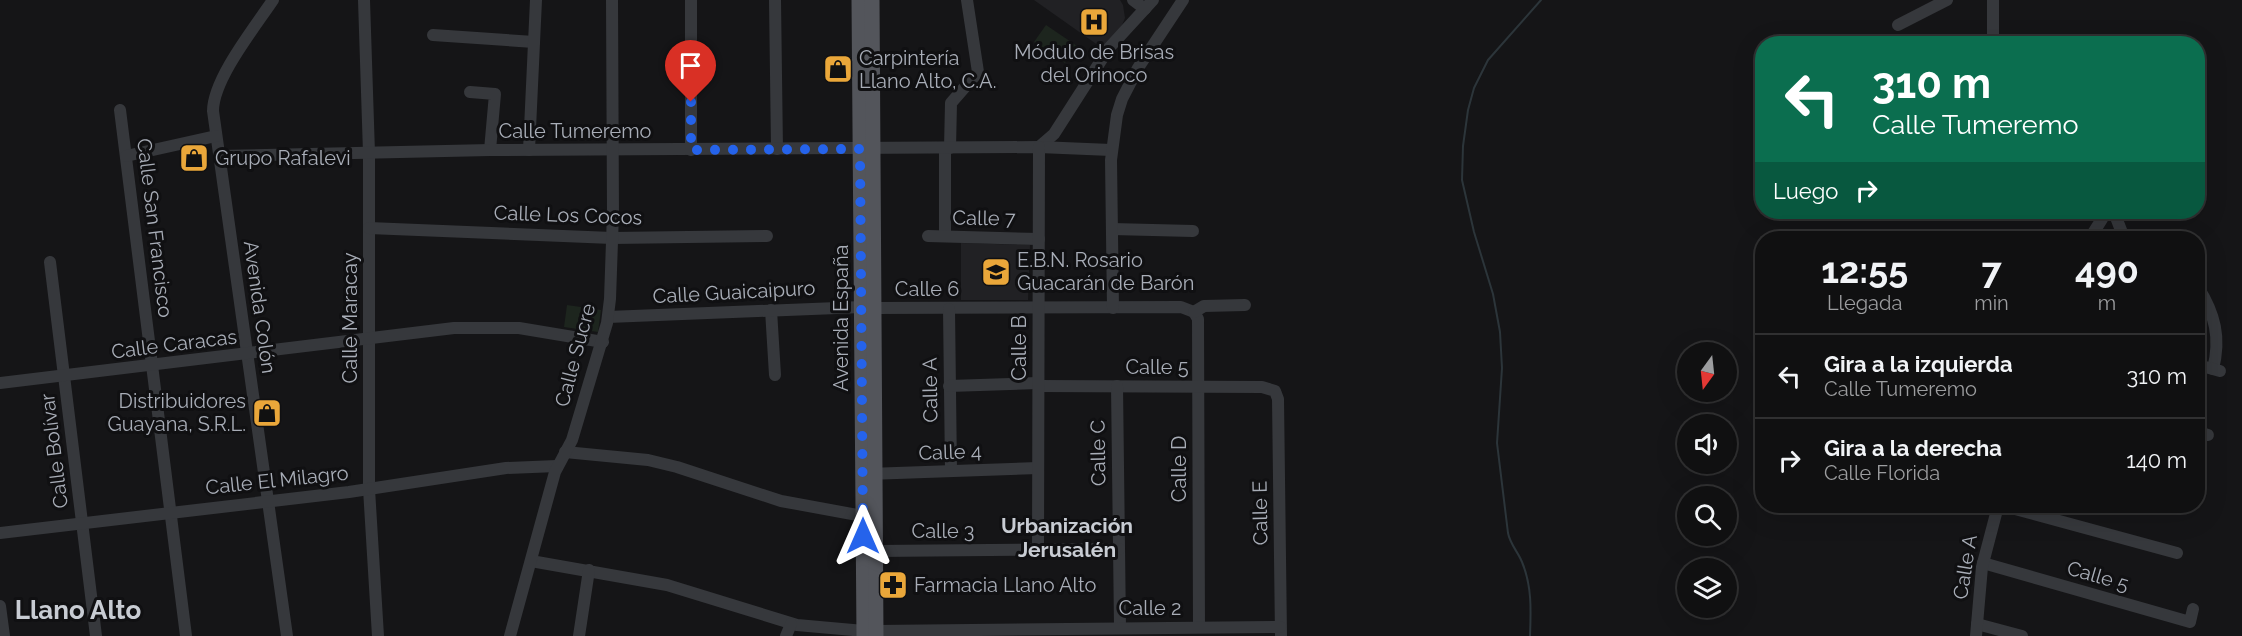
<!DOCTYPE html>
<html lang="es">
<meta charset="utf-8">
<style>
:root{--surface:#101011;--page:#19191a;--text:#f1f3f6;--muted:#9c9d9f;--line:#303031}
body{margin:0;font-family:Raleway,sans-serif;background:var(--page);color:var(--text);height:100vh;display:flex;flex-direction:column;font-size:22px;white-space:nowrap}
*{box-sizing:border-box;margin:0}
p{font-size:20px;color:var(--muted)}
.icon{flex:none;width:33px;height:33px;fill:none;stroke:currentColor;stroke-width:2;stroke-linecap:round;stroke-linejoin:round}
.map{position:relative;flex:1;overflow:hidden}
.drawer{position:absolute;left:1755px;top:231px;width:450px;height:282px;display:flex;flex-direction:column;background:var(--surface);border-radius:24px;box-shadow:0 6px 24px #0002,0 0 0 2px var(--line)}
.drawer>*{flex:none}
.guide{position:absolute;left:1755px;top:36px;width:450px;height:183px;border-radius:24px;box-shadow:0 6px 24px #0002,0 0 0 2px var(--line);background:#0b6e4f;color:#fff;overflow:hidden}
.needle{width:39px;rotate:195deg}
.controls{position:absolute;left:1677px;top:342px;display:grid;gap:12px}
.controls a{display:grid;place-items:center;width:60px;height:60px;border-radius:50%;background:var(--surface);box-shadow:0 6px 24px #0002,0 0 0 2px var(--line);font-size:30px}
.pin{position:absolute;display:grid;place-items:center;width:51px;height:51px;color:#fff;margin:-62px -26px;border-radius:50% 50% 50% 0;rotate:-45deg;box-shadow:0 0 6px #0007}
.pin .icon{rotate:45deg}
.me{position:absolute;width:66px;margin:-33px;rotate:0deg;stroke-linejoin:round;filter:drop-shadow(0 0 4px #0008)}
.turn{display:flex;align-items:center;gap:21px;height:126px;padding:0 18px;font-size:27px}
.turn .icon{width:78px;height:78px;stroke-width:2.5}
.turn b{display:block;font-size:42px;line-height:51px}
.then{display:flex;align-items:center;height:57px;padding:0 18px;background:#0003;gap:12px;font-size:22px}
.eta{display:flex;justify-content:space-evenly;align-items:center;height:102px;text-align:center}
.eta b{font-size:36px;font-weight:700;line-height:42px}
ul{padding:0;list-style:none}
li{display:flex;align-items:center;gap:18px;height:84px;padding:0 18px;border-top:2px solid var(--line)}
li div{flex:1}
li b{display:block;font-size:22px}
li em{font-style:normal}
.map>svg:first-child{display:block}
.built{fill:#212124}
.green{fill:#1d251e}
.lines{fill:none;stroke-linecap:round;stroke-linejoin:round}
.stream{stroke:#2c353a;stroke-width:2}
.minor{stroke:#36383c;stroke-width:12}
.major{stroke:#53555b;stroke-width:15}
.route{stroke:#2563eb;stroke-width:10;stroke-dasharray:0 18}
.labels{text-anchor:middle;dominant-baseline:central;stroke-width:6;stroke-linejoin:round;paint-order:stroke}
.poi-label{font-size:20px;fill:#a8adb7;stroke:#101012;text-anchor:start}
.street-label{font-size:20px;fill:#a8adb7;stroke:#101012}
.neighbourhood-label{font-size:21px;font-weight:bold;fill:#c8ccd3;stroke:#101012}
.district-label{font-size:26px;font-weight:bold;fill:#c8ccd3;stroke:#101012}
</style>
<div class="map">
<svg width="2242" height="636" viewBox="0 0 2242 636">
<rect width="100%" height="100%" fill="#151517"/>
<g class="built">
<polygon points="1034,0 1120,0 1123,5 1125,18 1120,30 1102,48"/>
<polygon points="961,243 1030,245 1028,300 961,300"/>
</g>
<g class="green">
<polygon points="1046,25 1077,46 1065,63 1034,42"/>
<polygon points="567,305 601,310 598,332 564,327"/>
</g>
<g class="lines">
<path class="stream" d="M1530,636C1531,610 1532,586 1522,562C1518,552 1510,544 1508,533L1497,443L1502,368L1500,332L1493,294L1474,232L1462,180L1463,146L1468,110L1474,88L1488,60L1541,0"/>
<g class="minor">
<path d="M273,0C255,27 213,79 213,111L287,636"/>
<polyline points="364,0 369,153 369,489 378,636"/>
<polyline points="691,0 691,150"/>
<polyline points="775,0 777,149"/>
<polyline points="1133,0 1145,9"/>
<polyline points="1993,0 1993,44"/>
<polyline points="1898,25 1947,0"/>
<polyline points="433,35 534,42"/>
<polyline points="470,92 495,94 490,150"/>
<polyline points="120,110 186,636"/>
<polyline points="1039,147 1054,134 1109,48 1153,0"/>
<polyline points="945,148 945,236"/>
<polyline points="950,148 951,103 978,72 967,0"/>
<polyline points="529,150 536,0"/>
<polyline points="126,156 216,136"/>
<polyline points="219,156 490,150 1039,147 1111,150"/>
<polyline points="2114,212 2124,238"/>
<polyline points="369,228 612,238 767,236"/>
<polyline points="1112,229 1193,231"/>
<polyline points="928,236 1039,239"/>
<polyline points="2090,238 2102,219 2104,212"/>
<polyline points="50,262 96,636"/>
<path d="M2198,287C2215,314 2221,338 2213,369"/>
<polyline points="874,308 1181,307 1194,312"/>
<polyline points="1113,308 1111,160 1117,115 1122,99 1138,68 1183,0"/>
<polyline points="949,309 951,471"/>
<polyline points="771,310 775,375"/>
<polyline points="1194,312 1198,319 1199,627"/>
<polyline points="1194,312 1204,306 1245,305"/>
<polyline points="608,317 862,307"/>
<polyline points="2198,365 2220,371"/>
<polyline points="0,383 454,328 519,328 603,342"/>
<polyline points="949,386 1038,383"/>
<polyline points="1038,386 1262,387 1275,391 1278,399 1281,636"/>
<polyline points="1117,386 1120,627"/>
<polyline points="2198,432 2208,435"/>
<polyline points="565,452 648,460 677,467 781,501 863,516"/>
<polyline points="868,474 1038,468"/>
<polyline points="2004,506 2177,553"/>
<polyline points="0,533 349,492 506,468 557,466"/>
<polyline points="1038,550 1039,147"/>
<polyline points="876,551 1119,549"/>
<polyline points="531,561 667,585 797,625 864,631"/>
<polyline points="1983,563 2190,622 2193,609"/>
<polyline points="0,606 4,636"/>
<polyline points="1977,624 2022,636"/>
<polyline points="876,631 1280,627"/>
<polyline points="510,636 555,472 572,440 607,323 610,299 613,213 612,0"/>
<polyline points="579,636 589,570"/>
<polyline points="786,636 791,624"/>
<polyline points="1976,636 1982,567 1998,506"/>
</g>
<g class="major">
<polyline points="859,0 864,636"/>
<polyline points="872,0 876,636"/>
</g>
</g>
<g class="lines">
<polyline class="route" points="691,102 691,150 860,149 863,536"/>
</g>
<defs>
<g id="hospital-square" transform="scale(1.5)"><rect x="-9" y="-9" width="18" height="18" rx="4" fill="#eaa73a" stroke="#101012"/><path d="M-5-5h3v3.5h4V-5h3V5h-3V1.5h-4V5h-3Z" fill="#111"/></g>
<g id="shop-square" transform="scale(1.5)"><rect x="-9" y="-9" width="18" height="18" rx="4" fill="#eaa73a" stroke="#101012"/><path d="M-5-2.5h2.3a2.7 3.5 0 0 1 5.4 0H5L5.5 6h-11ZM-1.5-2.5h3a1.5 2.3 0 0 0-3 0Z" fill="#111"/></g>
<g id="school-square" transform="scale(1.5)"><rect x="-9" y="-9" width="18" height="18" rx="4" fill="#eaa73a" stroke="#101012"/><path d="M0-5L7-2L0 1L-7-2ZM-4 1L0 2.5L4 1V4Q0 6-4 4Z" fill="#111"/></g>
<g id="pharmacy-square" transform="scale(1.5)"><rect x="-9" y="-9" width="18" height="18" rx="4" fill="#eaa73a" stroke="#101012"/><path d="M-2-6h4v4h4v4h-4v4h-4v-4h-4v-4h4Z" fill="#111"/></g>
</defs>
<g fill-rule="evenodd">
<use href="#hospital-square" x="1094" y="22"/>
<use href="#shop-square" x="838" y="69"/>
<use href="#shop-square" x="194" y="158"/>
<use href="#school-square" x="996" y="272"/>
<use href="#shop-square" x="267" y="413"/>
<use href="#pharmacy-square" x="893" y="585"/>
</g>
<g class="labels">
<g class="poi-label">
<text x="1094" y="52" text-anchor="middle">Módulo de Brisas<tspan x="1094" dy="23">del Orinoco</tspan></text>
<text x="859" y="58">Carpintería<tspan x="859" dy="23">Llano Alto, C.A.</tspan></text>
<text x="215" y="158">Grupo Rafalevi</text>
<text x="1017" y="260">E.B.N. Rosario<tspan x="1017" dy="23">Guacarán de Barón</tspan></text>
<text x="246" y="401" text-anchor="end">Distribuidores<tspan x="246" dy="23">Guayana, S.R.L.</tspan></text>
<text x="914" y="585">Farmacia Llano Alto</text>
</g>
<g class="street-label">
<text x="575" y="131">Calle Tumeremo</text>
<text transform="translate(568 215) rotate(2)">Calle Los Cocos</text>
<text transform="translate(984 218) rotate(1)">Calle 7</text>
<text transform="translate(155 228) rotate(83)">Calle San Francisco</text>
<text x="927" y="289">Calle 6</text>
<text transform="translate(734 292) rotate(-3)">Calle Guaicaipuro</text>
<text transform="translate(260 307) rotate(82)">Avenida Colón</text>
<text transform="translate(350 318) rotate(-90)">Calle Maracay</text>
<text transform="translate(841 318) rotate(-90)">Avenida España</text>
<text transform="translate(174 344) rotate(-7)">Calle Caracas</text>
<text transform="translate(1019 348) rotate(-90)">Calle B</text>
<text transform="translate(575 355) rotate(-75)">Calle Sucre</text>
<text x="1157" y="367">Calle 5</text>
<text transform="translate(930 390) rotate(-91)">Calle A</text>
<text transform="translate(54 451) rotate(-97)">Calle Bolívar</text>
<text transform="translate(950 452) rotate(-2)">Calle 4</text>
<text transform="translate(1098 453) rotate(-91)">Calle C</text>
<text transform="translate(1179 469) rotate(-90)">Calle D</text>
<text transform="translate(277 480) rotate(-6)">Calle El Milagro</text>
<text transform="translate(1260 513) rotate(-91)">Calle E</text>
<text x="943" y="531">Calle 3</text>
<text transform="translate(1965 567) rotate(-81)">Calle A</text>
<text transform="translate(2098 576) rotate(16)">Calle 5</text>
<text x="1150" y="608">Calle 2</text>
</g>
<g class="neighbourhood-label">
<text x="1067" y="525">Urbanización<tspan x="1067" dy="24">Jerusalén</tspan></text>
</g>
<g class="district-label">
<text x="78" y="610">Llano Alto</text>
</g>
</g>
</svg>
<div class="controls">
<a><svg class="needle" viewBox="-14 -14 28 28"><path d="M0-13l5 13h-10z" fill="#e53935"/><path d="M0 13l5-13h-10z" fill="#9c9d9f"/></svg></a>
<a><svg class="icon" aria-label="sound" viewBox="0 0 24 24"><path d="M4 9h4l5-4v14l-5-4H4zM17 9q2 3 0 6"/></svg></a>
<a><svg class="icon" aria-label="search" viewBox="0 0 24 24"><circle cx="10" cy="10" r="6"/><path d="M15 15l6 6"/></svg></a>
<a><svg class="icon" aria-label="layers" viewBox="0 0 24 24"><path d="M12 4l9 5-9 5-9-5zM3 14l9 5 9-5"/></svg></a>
</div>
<div class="pin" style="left:691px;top:102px;background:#d93025"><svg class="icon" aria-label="arrive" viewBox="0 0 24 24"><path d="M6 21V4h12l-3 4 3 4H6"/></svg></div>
<svg class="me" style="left:863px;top:536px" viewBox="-20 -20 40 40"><path d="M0-17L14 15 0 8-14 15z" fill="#2563eb" stroke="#fff" stroke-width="4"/></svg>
<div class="guide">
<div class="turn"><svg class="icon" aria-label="left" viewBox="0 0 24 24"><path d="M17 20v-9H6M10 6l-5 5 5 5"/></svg><div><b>310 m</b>Calle Tumeremo</div></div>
<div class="then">Luego<svg class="icon" aria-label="right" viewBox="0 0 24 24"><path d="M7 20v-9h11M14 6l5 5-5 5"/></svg></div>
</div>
<section class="drawer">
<div class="eta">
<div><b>12:55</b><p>Llegada</p></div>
<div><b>7</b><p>min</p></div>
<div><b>490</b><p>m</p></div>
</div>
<ul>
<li><svg class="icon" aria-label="left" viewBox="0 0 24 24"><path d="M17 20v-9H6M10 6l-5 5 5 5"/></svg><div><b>Gira a la izquierda</b><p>Calle Tumeremo</p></div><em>310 m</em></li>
<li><svg class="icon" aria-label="right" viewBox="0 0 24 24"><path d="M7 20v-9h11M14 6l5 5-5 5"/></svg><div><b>Gira a la derecha</b><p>Calle Florida</p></div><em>140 m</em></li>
</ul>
</section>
</div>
